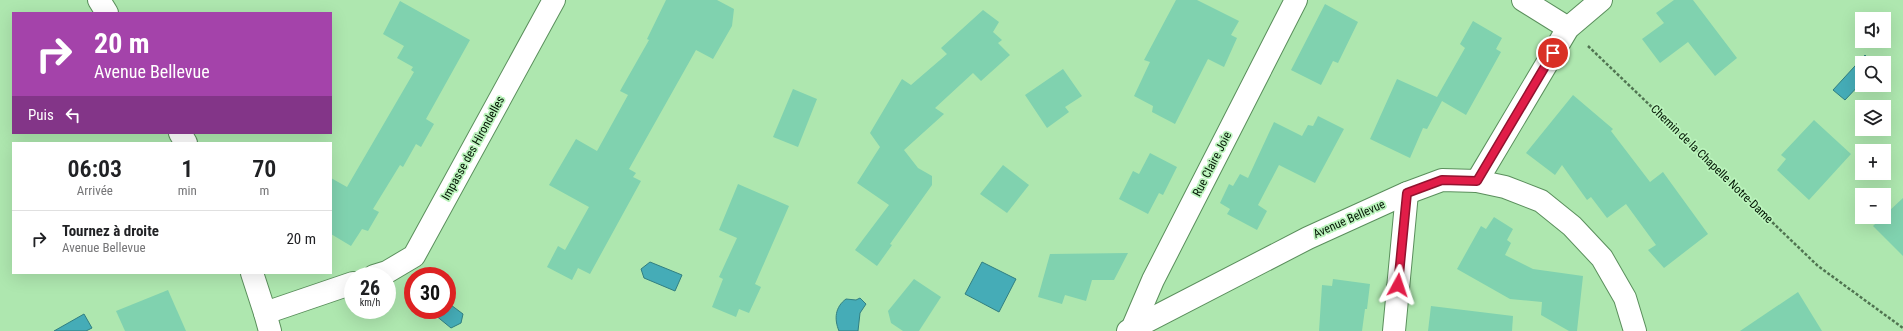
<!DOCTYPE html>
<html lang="fr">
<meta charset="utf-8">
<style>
:root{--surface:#fff;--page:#f2f2f2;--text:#202124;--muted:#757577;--line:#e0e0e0}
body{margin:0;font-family:"Roboto Condensed",sans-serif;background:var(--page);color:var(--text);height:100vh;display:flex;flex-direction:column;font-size:15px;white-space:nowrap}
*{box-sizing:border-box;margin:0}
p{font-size:13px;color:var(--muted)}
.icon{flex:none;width:22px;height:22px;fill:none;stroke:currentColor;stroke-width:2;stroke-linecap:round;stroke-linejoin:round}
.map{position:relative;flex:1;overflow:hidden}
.drawer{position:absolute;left:12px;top:142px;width:320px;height:132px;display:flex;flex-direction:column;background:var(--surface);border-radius:0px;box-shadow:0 4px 16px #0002}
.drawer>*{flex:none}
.top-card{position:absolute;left:12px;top:12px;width:320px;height:122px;border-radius:0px;box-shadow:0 4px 16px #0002;background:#a443aa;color:#fff;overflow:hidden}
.controls{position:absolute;left:1855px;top:12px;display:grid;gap:8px}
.controls a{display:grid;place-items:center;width:36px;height:36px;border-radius:0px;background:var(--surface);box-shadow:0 4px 16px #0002;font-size:20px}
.speed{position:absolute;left:344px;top:267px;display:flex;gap:8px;font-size:20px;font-weight:700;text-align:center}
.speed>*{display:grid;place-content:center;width:52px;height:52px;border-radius:50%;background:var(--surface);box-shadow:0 4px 16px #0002;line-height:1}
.speed small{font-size:10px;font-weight:400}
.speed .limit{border:6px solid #d22;background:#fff;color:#111}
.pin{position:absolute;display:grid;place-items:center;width:34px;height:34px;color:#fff;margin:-17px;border:2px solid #fff;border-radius:50%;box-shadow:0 1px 4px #0007}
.me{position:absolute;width:44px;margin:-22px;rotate:5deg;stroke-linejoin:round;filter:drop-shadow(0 0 3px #0008)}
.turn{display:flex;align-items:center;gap:14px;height:84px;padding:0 16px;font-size:18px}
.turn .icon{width:52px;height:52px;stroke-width:2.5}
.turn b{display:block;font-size:28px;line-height:34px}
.then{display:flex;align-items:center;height:38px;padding:0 16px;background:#0003;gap:8px;font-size:15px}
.eta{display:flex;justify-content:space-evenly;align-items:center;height:68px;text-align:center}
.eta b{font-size:24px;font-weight:600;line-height:28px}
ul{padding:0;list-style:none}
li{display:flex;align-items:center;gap:12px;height:56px;padding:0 16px;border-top:1px solid var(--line)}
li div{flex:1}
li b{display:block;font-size:15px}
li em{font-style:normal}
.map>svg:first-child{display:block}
.water{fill:#45acb7;stroke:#317f81}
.building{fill:#80d2af}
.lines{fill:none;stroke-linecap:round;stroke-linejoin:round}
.street-casing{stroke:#5a8f5c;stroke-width:24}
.secondary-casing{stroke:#5a8f5c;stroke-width:24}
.path{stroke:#507451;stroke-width:2.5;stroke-dasharray:3 2;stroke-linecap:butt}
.street{stroke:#fff;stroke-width:22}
.secondary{stroke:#fff;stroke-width:22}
.route-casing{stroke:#92132f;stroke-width:10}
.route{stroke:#e11d48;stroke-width:7}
.labels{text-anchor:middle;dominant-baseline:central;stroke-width:3.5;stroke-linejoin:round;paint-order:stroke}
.street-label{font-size:12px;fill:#021503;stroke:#bbf4bc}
</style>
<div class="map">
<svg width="1903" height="331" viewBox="0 0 1903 331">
<rect width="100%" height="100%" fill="#aee7af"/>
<g class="water">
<polygon points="1865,55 1873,63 1862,63 1862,82 1845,100 1833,90"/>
<polygon points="650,262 682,275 675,291 644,278 641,269"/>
<polygon points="982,262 1016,279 999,312 965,294"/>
<path d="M860,298L866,304L860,313L858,331H839C834,319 835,307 846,299L856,300Z"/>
<polygon points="447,302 463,314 461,323 451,328 429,310 447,310"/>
<polygon points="84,314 92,328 86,331 54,331"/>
</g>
<g class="building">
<polygon points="666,0 717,0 734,9 732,26 713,59 696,50 629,169 636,173 633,177 641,181 590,274 578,268 572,280 547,267 558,246 565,250 589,207 549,185 576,139 597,151 628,95 620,91 649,40 647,39"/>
<polygon points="1176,0 1197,0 1239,21 1231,35 1237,38 1224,67 1208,59 1175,124 1152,112 1153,106 1134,96 1150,62 1144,60"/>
<polygon points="1674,0 1693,0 1737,58 1715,76 1688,42 1660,63 1642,39 1664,23 1656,13"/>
<polygon points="400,1 470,40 426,119 434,124 421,147 416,144 403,167 400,165 373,209 379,212 368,231 362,229 351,246 331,234 331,178 347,187 414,72 411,70 413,67 397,58 404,46 383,34"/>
<polygon points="1325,4 1358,22 1338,63 1333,61 1321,85 1291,70"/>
<polygon points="983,10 999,22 993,32 1002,40 998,43 1010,55 981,81 973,73 935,108 944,114 904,150 918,168 932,176 932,185 890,244 892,245 877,266 855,250 889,205 857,183 880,147 870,133 902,79 911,85 947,54 941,48"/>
<polygon points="1473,21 1502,38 1496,49 1501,52 1466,115 1442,101 1427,129 1423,128 1410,158 1370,139 1397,79 1437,97 1465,48 1460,44"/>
<polygon points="1063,69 1082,96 1065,107 1069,112 1047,128 1025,95"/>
<polygon points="793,89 817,99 798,147 773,137"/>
<polygon points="1573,95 1613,129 1611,131 1650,182 1663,172 1708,234 1664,268 1648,250 1656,245 1626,204 1607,218 1591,197 1587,200 1562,165 1555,175 1526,153"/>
<polygon points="1318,116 1344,129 1315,183 1279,165 1258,205 1267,211 1257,230 1227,214 1230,209 1220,203 1229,184 1233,186 1240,174 1248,178 1274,122 1302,136 1308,125 1313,126"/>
<polygon points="1814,120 1851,154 1809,200 1777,170 1786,159 1781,155"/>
<polygon points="1150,153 1177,167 1163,195 1159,193 1148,214 1119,199 1133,171 1139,174"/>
<polygon points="1003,165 1029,185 1007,213 980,194"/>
<polygon points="738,184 789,206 755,284 761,287 749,313 739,309 736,317 712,307 723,279 719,277 737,238 719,230"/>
<polygon points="1903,198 1903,256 1873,226"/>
<polygon points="1494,217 1513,229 1507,240 1511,243 1505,255 1533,269 1583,276 1577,331 1569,331 1541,315 1542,302 1510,299 1457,269 1481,226 1486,229"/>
<polygon points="1128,253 1114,280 1092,280 1086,301 1065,295 1062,304 1038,297 1050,254"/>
<polygon points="914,279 941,297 919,331 903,331 891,323 888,311"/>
<polygon points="1333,279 1370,284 1367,309 1365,309 1362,331 1319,331 1322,285 1332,286"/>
<polygon points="168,290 186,331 125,331 116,311"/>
<polygon points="1798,292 1822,331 1740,331"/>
<polygon points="1431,306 1513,316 1512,331 1428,331"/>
</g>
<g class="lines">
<g class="street-casing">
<g id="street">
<polyline points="1523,0 1568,28"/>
<polyline points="1477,181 1568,28 1601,0"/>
<polyline points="374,276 387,272 414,256 554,0"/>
<polyline points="265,313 353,283"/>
<polyline points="1132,329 1153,280 1296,0"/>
<polyline points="1128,331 1308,238 1407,193 1442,180 1477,181 1505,187 1541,201 1572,226 1602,258 1625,298 1635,331"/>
<polyline points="1394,331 1407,193"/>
</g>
</g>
<g class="secondary-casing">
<g id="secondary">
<polyline points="99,0 107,13"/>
<polyline points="180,133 186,143"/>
<polyline points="252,273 265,313 270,331"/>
</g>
</g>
<polyline class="path" points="1588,46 1818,266 1903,328"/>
<use href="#street" class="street"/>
<use href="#secondary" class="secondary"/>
</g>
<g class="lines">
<g class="route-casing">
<polyline id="route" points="1398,285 1407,193 1442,180 1477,181 1553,53"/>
</g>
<use href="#route" class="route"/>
</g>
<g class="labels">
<g class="street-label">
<text transform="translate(473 148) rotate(-61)">Impasse des Hirondelles</text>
<text transform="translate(1212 164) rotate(-63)">Rue Claire Joie</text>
<text transform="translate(1712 164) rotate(44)">Chemin de la Chapelle Notre-Dame</text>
<text transform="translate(1349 219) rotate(-24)">Avenue Bellevue</text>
</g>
</g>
</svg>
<div class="controls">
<a><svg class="icon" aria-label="sound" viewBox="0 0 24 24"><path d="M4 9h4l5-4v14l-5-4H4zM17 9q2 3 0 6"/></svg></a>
<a><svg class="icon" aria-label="search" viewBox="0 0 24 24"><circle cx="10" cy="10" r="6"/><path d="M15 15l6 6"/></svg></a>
<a><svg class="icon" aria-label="layers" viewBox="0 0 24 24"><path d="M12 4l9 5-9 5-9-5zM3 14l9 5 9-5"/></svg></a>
<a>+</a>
<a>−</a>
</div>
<div class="speed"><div>26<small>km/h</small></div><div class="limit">30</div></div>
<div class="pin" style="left:1553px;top:53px;background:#d93025"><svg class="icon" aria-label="arrive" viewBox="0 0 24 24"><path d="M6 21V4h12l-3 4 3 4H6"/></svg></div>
<svg class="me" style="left:1398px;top:285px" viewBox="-20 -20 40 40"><path d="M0-17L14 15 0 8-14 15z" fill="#e11d48" stroke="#fff" stroke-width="4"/></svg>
<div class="top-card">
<div class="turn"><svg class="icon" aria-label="right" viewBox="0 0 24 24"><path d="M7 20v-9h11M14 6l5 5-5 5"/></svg><div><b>20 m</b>Avenue Bellevue</div></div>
<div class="then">Puis<svg class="icon" aria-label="left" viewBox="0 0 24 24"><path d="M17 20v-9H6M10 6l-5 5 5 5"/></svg></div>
</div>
<section class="drawer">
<div class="eta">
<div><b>06:03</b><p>Arrivée</p></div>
<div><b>1</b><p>min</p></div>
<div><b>70</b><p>m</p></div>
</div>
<ul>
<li><svg class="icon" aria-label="right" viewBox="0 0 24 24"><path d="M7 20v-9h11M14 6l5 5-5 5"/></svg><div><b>Tournez à droite</b><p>Avenue Bellevue</p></div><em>20 m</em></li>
</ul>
</section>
</div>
